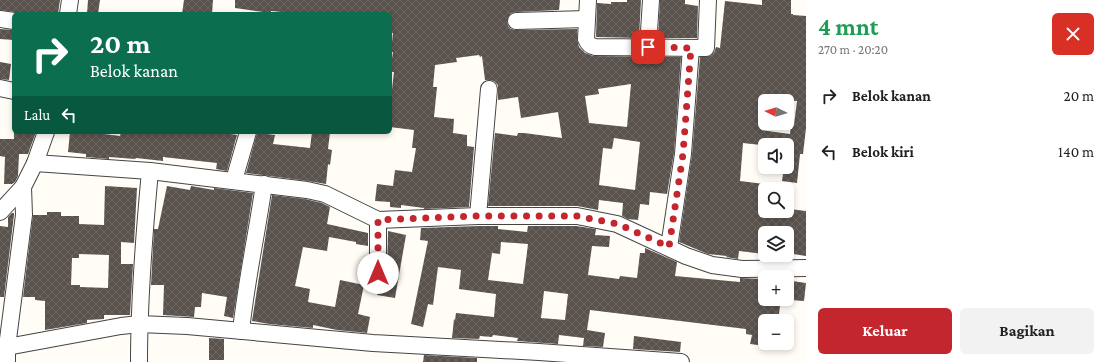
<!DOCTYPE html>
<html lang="id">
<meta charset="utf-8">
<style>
:root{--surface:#fff;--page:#f2f2f2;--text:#202124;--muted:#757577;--accent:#c4262e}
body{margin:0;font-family:"Crimson Pro",serif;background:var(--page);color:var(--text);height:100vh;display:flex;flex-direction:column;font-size:15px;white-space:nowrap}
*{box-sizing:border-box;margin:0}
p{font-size:13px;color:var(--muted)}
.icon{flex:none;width:22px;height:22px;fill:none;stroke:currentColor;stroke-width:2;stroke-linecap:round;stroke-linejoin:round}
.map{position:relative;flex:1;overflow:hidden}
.details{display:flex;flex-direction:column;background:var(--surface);width:300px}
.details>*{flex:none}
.guide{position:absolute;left:12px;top:12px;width:380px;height:122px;border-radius:6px;box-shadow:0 2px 6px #0003;background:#0b6e4f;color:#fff;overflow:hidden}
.needle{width:26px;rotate:275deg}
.controls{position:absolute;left:758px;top:94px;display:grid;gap:8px}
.controls a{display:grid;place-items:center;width:36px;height:36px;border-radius:6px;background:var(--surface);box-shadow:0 2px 6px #0003;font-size:20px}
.pin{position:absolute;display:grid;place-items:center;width:34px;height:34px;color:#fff;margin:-17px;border-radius:8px;box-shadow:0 2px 6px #0006}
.me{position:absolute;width:44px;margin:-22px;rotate:0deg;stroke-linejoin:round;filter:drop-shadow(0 0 3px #0008)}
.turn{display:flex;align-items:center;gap:14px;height:84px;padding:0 12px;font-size:18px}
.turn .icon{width:52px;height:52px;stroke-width:2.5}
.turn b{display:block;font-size:28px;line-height:34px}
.then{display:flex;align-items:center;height:38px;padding:0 12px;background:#0003;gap:8px;font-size:15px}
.round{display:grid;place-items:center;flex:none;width:42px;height:42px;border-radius:6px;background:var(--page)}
.overview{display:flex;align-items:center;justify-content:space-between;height:68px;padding:0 12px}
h1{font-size:24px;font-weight:700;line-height:30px;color:#1e9e55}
.action{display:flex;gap:8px;margin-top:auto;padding:8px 12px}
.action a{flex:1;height:46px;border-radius:6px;background:var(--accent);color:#fff;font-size:16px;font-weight:700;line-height:46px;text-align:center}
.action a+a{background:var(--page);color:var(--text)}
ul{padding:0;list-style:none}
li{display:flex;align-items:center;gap:12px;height:56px;padding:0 12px}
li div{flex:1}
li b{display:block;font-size:15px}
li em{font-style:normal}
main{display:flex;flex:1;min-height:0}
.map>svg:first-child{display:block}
.building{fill:url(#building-cross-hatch);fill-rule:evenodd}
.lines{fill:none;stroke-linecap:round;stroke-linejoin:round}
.minor-casing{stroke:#444;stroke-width:18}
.minor{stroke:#fff;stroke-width:16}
.route{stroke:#c4262e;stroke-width:7;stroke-dasharray:0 12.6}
</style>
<main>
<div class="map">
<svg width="806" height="362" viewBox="0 0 806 362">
<defs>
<pattern id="building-cross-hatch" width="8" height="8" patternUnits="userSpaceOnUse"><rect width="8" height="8" fill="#5a524d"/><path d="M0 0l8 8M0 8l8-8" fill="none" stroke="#6d6662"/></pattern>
</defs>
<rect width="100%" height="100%" fill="#fffdf5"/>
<g class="building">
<polygon points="0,0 60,0 58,14 20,14 15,12 0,10"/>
<polygon points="88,0 100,0 98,14 87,14"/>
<polygon points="184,0 213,0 212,14 182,14"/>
<path d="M235,0H560L559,10L516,12L511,13L508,17L507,21L508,26L511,29L516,30L577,29V39L579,47L585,53L593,56L681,57L674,153L667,194L650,192L649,205L640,204L638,220L628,219L622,216L623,203L599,200L598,210L577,206H488L495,133L517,136L518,133H524L562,138L558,112L521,118L518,97L498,100V85L494,81L489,80H485L482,56L480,57L479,55L456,58L457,62L435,65L433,87H437L434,117L454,119L453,133L467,135V146L474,147L469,207L424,209V208L401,205V208L390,207V202L375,201L377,184L393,186L395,170L412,172L416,148H412L414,130L390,127V107L394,72H390L393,52H391L393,33H390V14H304L271,11V13L235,8ZM631,84L627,127L589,123L585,96L599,94L598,89ZM614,138L640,142L635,190L599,185L603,148L612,149Z"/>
<polygon points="627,0 641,0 639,38 596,37 597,3 611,4 611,2 627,2"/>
<polygon points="660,0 685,0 685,4 698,6 697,38 658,38"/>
<path d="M762,0H791V14H793V15L806,16V128L803,154H800L797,183L782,181L784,167H787V145H761L743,143L740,181L765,184V211L788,214L789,209L806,211V256L787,253V233H765V254L739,251L738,259L726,257L727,256L708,254L679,242L692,155L700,57L710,56L714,53L716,47L720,48L725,1L762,5ZM764,100L797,101L794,125H791L790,134L761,130Z"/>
<polygon points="0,29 14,30 14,40 0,39"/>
<polygon points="0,62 11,64 9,80 0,79"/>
<polygon points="14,132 36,132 28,154 19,154 18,176 15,182 12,184 4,184 5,157 0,156 0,139 14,139"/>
<polygon points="70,132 88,132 120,136 121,132 218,132 237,135 227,171 216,169 217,163 163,157 163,161 136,158 135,159 109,157 109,159 86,157 86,154 68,152"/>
<polygon points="312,132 330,132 328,149 332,150 330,165 328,164 326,184 308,181 246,173 257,133 275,135 273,144 310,148"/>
<path d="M105,186L137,188L134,243L121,242V264H133L130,315H104V319L87,320V323L45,330V301L35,300V297H23L33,215H47V212H61V216H79V224L104,225ZM79,254L109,255L108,288L80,287V285H71L72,258H79Z"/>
<polygon points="167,186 190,190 191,186 214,190 214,188 253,193 233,318 224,316 227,297 202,293 201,307 195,307 194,317 163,315 164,285 151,285 154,229 158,229"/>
<polygon points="272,195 305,199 322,203 330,207 327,224 368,233 368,246 356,244 356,242 329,237 327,251 303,247 295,286 310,289 308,302 335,307 340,280 364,285 358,314 370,317 367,333 337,330 313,325 313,328 269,324 252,321"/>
<polygon points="12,213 14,213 14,215 4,297 0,297 0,226 8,227 8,217"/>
<path d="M478,226H498V229L527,232L528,226H576L596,229L595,235L610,236L609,247L592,246L588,275L619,279L620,276L637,278L640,253H645V248L677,262L675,276L740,282V278L765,279V299H781L778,321H765V346L750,344L752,335L746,334V329L590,310L587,330L605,333L603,347L583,346L584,338L559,335L558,344L517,341L518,338L493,335L492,337L480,336L479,339L452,338L454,319L455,320L456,313L494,317L496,294L459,289L461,270L438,267L433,305L428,304L423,327L411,324L428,241L420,240L421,228ZM501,242L528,244L523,284L488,280L492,253L500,254ZM544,291L568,294L565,320L541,318Z"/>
<polygon points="388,231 406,235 395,298 377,295 379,283 386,278 387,273"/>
<polygon points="792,281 806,283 804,301 789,300"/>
<polygon points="634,336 681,342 680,352 633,349"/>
<polygon points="209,338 224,339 224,360 209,360"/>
<polygon points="424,355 477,358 477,362 423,362"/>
</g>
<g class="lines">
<g class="minor-casing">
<g id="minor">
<path d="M588,0L586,39C588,44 590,46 595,47L706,48L708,0"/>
<polyline points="68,14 70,0"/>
<polyline points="0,19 14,21"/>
<polyline points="516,21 587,19"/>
<polyline points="648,47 651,0"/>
<polyline points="0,88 14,91"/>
<polyline points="35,163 150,171 307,190 325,194 378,220 478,216 577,216 617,224 686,256 712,265 742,269 806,268"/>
<polyline points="234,180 248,132"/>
<polyline points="0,212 23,187 35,163 46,132"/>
<polyline points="478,216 489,89"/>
<polyline points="669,247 683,154 691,48"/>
<polyline points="378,273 378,220"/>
<path d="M241,331C246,282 257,233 264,184"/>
<polyline points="0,348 7,347 121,326 139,324 187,326 373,343 539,352 681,362"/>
<polyline points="7,362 7,347 24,215 23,187"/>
<path d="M139,362C139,298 144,235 150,171"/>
</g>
</g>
<use href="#minor" class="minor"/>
</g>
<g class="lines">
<polyline class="route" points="378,273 378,220 478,216 577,216 618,224 669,247 683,154 691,48 648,47"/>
</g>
</svg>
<div class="controls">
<a><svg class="needle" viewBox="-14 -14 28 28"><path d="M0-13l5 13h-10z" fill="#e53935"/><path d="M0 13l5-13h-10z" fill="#757577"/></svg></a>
<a><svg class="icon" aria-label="sound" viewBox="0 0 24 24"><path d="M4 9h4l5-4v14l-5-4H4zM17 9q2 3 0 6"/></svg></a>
<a><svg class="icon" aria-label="search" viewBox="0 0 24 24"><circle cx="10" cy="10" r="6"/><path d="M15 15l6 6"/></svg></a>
<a><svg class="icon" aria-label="layers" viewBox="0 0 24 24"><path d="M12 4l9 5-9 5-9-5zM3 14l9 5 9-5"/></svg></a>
<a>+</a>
<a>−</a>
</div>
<div class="pin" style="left:648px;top:47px;background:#d93025"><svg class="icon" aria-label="arrive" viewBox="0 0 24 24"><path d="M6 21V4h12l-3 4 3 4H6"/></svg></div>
<svg class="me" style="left:378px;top:273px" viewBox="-20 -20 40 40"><circle r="19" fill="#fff"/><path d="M0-13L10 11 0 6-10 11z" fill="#c4262e"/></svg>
<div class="guide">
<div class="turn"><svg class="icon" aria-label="right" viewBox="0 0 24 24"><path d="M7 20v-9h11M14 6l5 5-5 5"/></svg><div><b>20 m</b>Belok kanan</div></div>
<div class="then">Lalu<svg class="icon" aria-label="left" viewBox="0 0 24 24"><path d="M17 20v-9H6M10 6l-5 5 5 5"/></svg></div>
</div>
</div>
<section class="details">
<div class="overview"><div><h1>4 mnt</h1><p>270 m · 20:20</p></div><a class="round" style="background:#d93025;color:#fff"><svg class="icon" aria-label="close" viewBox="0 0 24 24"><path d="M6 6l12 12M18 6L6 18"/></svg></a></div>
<ul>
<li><svg class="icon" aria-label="right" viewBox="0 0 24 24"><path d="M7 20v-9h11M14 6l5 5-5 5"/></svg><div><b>Belok kanan</b></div><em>20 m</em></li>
<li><svg class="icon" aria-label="left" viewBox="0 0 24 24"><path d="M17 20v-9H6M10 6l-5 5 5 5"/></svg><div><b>Belok kiri</b></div><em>140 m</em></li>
</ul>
<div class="action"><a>Keluar</a><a>Bagikan</a></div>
</section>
</main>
